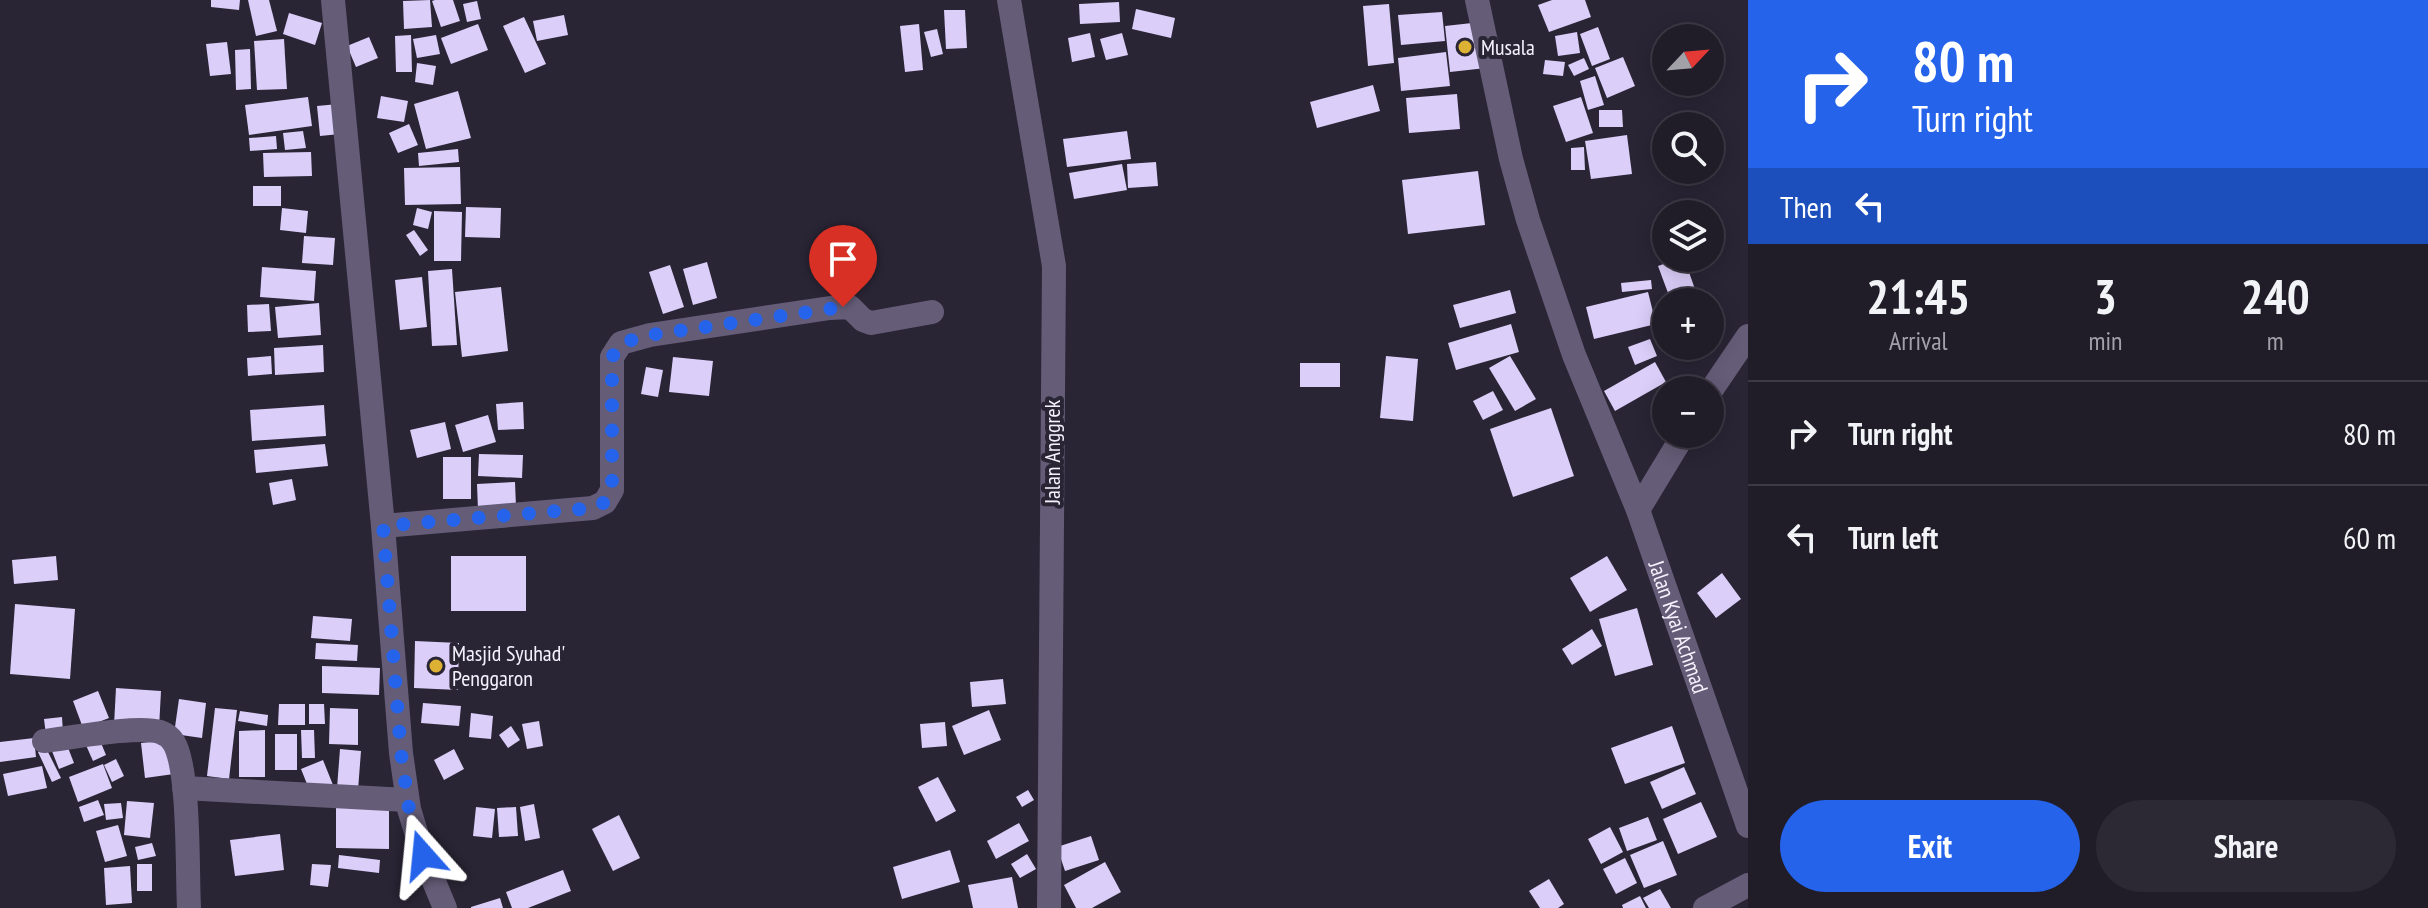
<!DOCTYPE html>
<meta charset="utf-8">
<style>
:root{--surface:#201c28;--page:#2d2934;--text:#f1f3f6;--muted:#a2a1a8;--line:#3d3a45;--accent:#2563eb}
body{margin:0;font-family:"PT Sans Narrow",sans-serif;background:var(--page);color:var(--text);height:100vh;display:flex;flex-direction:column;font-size:30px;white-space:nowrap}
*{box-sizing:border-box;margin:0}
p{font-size:26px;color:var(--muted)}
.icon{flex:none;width:44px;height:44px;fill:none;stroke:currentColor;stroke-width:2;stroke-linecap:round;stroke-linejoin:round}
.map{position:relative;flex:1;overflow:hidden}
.sheet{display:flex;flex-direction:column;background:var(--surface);width:680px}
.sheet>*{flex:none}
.hud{background:#2563eb;color:#fff;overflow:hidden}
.needle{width:52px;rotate:64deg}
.buttons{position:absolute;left:1652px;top:24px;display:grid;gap:16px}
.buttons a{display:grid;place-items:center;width:72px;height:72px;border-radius:50%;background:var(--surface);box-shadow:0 4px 20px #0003,0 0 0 2px var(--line);font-size:40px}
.pin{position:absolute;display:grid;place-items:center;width:68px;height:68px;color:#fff;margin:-82px -34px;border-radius:50% 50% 50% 0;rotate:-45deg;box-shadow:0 0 8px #0007}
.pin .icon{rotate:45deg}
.me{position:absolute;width:88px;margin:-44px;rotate:342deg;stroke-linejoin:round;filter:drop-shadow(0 0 6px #0008)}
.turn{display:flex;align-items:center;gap:28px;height:168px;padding:0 32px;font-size:36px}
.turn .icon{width:104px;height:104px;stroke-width:2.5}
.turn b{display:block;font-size:56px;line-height:68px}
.then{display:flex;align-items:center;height:76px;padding:0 32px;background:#0003;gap:16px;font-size:30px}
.eta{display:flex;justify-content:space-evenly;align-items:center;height:136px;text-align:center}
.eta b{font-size:48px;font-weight:700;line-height:56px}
.cta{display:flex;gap:16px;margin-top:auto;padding:16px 32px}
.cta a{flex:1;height:92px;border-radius:48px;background:var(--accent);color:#fff;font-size:32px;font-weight:700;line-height:92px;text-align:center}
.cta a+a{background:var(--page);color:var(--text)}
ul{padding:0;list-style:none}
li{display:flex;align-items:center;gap:24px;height:104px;padding:0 32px;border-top:2px solid var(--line)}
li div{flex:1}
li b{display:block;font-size:30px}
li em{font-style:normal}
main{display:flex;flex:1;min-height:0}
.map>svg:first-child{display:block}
.building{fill:#dbcef9}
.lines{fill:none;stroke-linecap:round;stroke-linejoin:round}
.street{stroke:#655d78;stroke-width:24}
.route{stroke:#2563eb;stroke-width:14;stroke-dasharray:0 25.2}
.poi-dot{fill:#ddb133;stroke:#2a2535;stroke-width:3}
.labels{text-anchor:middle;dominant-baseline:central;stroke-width:8;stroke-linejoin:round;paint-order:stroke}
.poi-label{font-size:22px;fill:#f5f2fd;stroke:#2a2535;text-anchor:start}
.street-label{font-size:22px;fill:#f5f2fd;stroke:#2a2535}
</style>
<main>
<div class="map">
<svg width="1748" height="908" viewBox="0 0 1748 908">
<rect width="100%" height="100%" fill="#2a2535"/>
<g class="building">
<polygon points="211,0 240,0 239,10 211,7"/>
<polygon points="248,0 269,0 277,31 256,36"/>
<polygon points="430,0 432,27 404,29 403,1"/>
<polygon points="435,0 453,0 460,21 441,27 432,1"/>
<polygon points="1552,0 1585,0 1591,17 1549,32 1538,5"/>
<polygon points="477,1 481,19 467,22 463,4"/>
<polygon points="1119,2 1120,22 1080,24 1079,4"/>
<polygon points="1389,4 1394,63 1368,66 1363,6"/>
<polygon points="1136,9 1175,18 1171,38 1132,29"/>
<polygon points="944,10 965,10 967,48 946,49"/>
<polygon points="1442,12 1445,41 1401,45 1398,15"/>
<polygon points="289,13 322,23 315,45 283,34"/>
<polygon points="564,15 568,35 537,41 533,21"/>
<polygon points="524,17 546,64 525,73 503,26"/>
<polygon points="1481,22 1486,68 1450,72 1445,26"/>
<polygon points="478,24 488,50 451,64 441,38"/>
<polygon points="919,24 923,70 905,72 900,26"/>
<polygon points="1598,27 1610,59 1592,66 1580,34"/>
<polygon points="937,29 943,54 931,57 924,32"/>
<polygon points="1577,32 1580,53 1558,56 1555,36"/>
<polygon points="1090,33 1095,57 1072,62 1068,38"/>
<polygon points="1122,33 1128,55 1106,60 1100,39"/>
<polygon points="411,35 412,72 396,72 395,36"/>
<polygon points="436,35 440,54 417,58 413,39"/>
<polygon points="369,37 378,58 356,67 347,46"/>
<polygon points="284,39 287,89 257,90 254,41"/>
<polygon points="227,42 231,74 210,76 206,44"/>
<polygon points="250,49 251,89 236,90 235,50"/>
<polygon points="1446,52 1450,86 1401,91 1398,58"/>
<polygon points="1623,57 1635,86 1607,98 1595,68"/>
<polygon points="1584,58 1589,69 1574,76 1568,65"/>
<polygon points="1545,60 1565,62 1563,76 1543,74"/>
<polygon points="417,63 436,66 433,85 415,82"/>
<polygon points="1595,76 1604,105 1588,110 1580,81"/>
<polygon points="1373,85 1380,111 1317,128 1310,102"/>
<polygon points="458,91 471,138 426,149 414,104"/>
<polygon points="1457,94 1460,129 1409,133 1406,98"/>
<polygon points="381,96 408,101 404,122 377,118"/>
<polygon points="308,97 312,126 249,135 245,105"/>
<polygon points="1581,97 1593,133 1566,142 1553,106"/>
<polygon points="338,104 340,134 320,136 317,106"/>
<polygon points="1599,110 1622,110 1623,127 1599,127"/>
<polygon points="409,124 418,145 398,153 389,133"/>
<polygon points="303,131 306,148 285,150 283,133"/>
<polygon points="1127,131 1131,159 1067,167 1063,139"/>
<polygon points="1627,135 1632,174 1591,179 1585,141"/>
<polygon points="276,136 277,149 250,151 249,138"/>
<polygon points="1584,147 1585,170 1571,170 1571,148"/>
<polygon points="458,149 459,162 419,166 418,153"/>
<polygon points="311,152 312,176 264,177 263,153"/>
<polygon points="1156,162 1158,186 1128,188 1127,164"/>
<polygon points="1122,164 1127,190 1074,199 1069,173"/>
<polygon points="460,167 461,204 405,205 404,168"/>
<polygon points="1478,171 1485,225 1408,234 1402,180"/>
<rect x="253" y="186" width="28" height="20"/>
<polygon points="466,207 501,208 500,238 465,237"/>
<polygon points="282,208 308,211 306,233 280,230"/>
<polygon points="417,208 432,212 428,229 413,225"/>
<polygon points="434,211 462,212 461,261 434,261"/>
<polygon points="414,230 428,250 420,256 406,235"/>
<polygon points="304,236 335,238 333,265 302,263"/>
<polygon points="1680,258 1684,258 1696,292 1671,301 1658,266"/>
<polygon points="707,262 717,298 693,305 683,269"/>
<polygon points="670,265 684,307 663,314 649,272"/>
<polygon points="262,267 316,271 314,301 260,297"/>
<polygon points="452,269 457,345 432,346 428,271"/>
<polygon points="422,277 427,327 400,330 395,280"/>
<polygon points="1651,280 1652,289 1622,292 1621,283"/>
<polygon points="501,287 508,351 462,357 455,292"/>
<polygon points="1510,290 1516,313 1460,328 1453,305"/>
<polygon points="1648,292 1656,324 1594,339 1586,307"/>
<polygon points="319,303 321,335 278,338 275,307"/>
<polygon points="269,304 271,331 248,332 247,305"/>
<polygon points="1511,324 1519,352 1456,370 1448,343"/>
<polygon points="1650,339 1657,356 1635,365 1628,347"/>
<polygon points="323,345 324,372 275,375 274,348"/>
<polygon points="271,356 272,374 248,376 247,358"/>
<polygon points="1386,356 1418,359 1413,421 1380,418"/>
<polygon points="1510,356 1536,399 1515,411 1489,368"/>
<polygon points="673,357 713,361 709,396 669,392"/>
<polygon points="1655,362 1666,382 1615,411 1604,391"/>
<rect x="1300" y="363" width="40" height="24"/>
<polygon points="646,367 663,370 658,397 641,394"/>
<polygon points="1493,391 1503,410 1483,420 1473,401"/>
<polygon points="523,402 524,429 498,430 496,404"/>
<polygon points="324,405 326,436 252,441 250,410"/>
<polygon points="1551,408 1574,476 1513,497 1490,429"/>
<polygon points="488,415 496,442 463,452 455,425"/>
<polygon points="445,422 451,449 417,458 410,430"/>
<polygon points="325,444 328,466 256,473 254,450"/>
<polygon points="479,454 523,455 522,478 478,476"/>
<rect x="443" y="457" width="28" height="42"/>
<polygon points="292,479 296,500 273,505 269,483"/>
<polygon points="515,482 516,507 478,510 477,484"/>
<polygon points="56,556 58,580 14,584 12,560"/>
<rect x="451" y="556" width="75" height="55"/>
<polygon points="1607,556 1627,590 1590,612 1570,578"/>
<polygon points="1722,573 1741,599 1716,618 1697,593"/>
<polygon points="15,604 75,609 70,679 10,674"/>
<polygon points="1637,608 1653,665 1615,676 1599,619"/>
<polygon points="313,616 352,619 350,641 311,638"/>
<polygon points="1592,629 1602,646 1572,665 1562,649"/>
<polygon points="415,641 459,643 458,690 414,688"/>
<polygon points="316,643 358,645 357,661 315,659"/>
<polygon points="322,666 380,668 379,695 322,693"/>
<polygon points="1003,679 1006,704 972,707 970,682"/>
<polygon points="116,688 161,691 159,728 114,725"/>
<polygon points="98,691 109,718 83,728 73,701"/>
<polygon points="179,699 206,703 202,738 174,734"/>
<polygon points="423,703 461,706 459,726 421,723"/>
<polygon points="279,704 305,704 305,725 278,725"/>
<polygon points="309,704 324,704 325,724 309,724"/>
<polygon points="215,708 237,710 229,779 207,776"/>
<polygon points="330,708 358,709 358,745 329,744"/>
<polygon points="989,710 1001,740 964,755 952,726"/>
<polygon points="240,711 268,715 267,726 238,721"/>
<polygon points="471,713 493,716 491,739 469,737"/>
<polygon points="62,717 63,733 46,735 44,719"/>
<polygon points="539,721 543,746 527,749 522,724"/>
<polygon points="945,722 947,746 922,748 920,724"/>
<polygon points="511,726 520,740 508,748 499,735"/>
<polygon points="1672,726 1685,763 1625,784 1611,748"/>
<polygon points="265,730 265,777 239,777 239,731"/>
<polygon points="301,730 314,730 315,758 302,758"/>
<rect x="275" y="734" width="22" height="36"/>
<polygon points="34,738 36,757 0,762 0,742"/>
<polygon points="99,738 106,755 93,761 85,743"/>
<polygon points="65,740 74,763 59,769 50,746"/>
<polygon points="169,740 174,774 145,778 141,743"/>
<polygon points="46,748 61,778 52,782 38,752"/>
<polygon points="340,749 361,751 358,790 337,788"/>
<polygon points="454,749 464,769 444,780 434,760"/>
<polygon points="116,759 124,776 112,782 104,765"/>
<polygon points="323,760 333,785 311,794 301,769"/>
<polygon points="103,764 112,788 78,802 69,777"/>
<polygon points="42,766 47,788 8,796 3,774"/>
<polygon points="1684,767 1696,794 1662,809 1650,782"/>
<polygon points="938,777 956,811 936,822 918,787"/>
<polygon points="1028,790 1034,800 1022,807 1016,797"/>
<polygon points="98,800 104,815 84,822 79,807"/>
<polygon points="127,801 154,803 150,838 124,835"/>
<polygon points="1701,802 1717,837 1678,854 1663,819"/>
<polygon points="121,803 123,818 106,820 104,804"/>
<polygon points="336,804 389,804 389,849 336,848"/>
<polygon points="534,804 540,838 525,841 520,807"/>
<polygon points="476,807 495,809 492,838 473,836"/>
<polygon points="516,807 518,836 499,837 497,808"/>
<polygon points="619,815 640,858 613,871 592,829"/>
<polygon points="1648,817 1657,840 1627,851 1619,828"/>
<polygon points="1019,823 1029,841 996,859 987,841"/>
<polygon points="118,825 127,856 105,862 96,831"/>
<polygon points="1610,827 1623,852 1601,864 1588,839"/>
<polygon points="280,834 284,870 235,876 230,840"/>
<polygon points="1091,836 1099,860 1065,871 1057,847"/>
<polygon points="1663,841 1677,875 1644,888 1630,855"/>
<polygon points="152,843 156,856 138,860 135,847"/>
<polygon points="950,850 960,882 902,899 893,867"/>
<polygon points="1027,854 1036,869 1020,878 1011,864"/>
<polygon points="339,855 380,860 379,873 338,868"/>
<polygon points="1625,858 1637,883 1616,894 1603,869"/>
<polygon points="1105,862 1121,892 1092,908 1076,908 1064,885"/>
<rect x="137" y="864" width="15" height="27"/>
<polygon points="312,864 331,865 328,887 310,885"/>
<polygon points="130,866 132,903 106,905 104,868"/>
<polygon points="563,870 571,891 528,908 512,908 506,892"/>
<polygon points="1012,877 1018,908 973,908 968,885"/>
<polygon points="1549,879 1564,904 1558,908 1540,908 1529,891"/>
<polygon points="1660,889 1671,908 1649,908 1643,898"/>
<polygon points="1640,896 1646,908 1623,908 1622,905"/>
<polygon points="500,898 503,908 471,908 471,907"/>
</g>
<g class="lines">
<g class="street">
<polyline points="333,0 383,526 401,753 409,809 423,855 445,908"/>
<polyline points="1009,0 1054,266 1049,908"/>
<path id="s1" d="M1477,0L1511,159L1528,220L1574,355L1638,510L1748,826"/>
<polyline points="1710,392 1748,336"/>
<polyline points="1638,510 1684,434"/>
<polyline points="383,526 593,508 605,502 612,490 612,357 621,343 650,335 830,308 850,307 863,320 871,323 932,312"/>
<path d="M44,741C70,738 138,725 160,732C166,734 171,738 174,743C190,771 187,872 189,908"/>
<polyline points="184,788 407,800"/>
<polyline points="1705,908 1748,885"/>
</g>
</g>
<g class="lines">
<polyline class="route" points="423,855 409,809 401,753 383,526 593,508 605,502 612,490 612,357 621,343 650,335 843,307"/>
</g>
<g class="poi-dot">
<circle cx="1465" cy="47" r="8"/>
<circle cx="436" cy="666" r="8"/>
</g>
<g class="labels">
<g class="poi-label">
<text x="1481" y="47">Musala</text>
<text x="452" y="653">Masjid Syuhad'<tspan x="452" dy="25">Penggaron</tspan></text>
</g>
<g class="street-label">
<text transform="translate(1052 452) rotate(-90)">Jalan Anggrek</text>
<text stroke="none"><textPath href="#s1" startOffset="660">Jalan Kyai Achmad</textPath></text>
</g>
</g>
</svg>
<div class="buttons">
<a><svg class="needle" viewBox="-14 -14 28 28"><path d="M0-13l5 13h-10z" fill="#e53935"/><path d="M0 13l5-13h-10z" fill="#a2a1a8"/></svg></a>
<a><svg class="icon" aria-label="search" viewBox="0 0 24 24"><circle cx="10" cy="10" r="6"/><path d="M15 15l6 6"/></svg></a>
<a><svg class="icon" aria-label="layers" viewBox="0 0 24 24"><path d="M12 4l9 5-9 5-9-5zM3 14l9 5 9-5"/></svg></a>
<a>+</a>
<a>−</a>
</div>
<div class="pin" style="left:843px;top:307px;background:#d93025"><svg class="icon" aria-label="arrive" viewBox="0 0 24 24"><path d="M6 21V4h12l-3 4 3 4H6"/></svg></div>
<svg class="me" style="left:423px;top:855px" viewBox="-20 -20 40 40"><path d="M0-17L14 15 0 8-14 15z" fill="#2563eb" stroke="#fff" stroke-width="4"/></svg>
</div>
<section class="sheet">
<div class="hud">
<div class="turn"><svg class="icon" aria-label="right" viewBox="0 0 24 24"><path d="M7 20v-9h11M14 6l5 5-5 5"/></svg><div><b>80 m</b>Turn right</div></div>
<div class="then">Then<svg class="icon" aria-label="left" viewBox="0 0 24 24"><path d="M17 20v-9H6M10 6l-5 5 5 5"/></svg></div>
</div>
<div class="eta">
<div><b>21:45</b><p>Arrival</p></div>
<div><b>3</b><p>min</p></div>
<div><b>240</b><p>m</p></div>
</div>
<ul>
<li><svg class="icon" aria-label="right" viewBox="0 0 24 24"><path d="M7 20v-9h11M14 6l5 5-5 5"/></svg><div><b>Turn right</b></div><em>80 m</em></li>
<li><svg class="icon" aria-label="left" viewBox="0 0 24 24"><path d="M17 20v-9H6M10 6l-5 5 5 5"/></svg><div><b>Turn left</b></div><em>60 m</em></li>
</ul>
<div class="cta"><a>Exit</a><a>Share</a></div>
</section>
</main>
